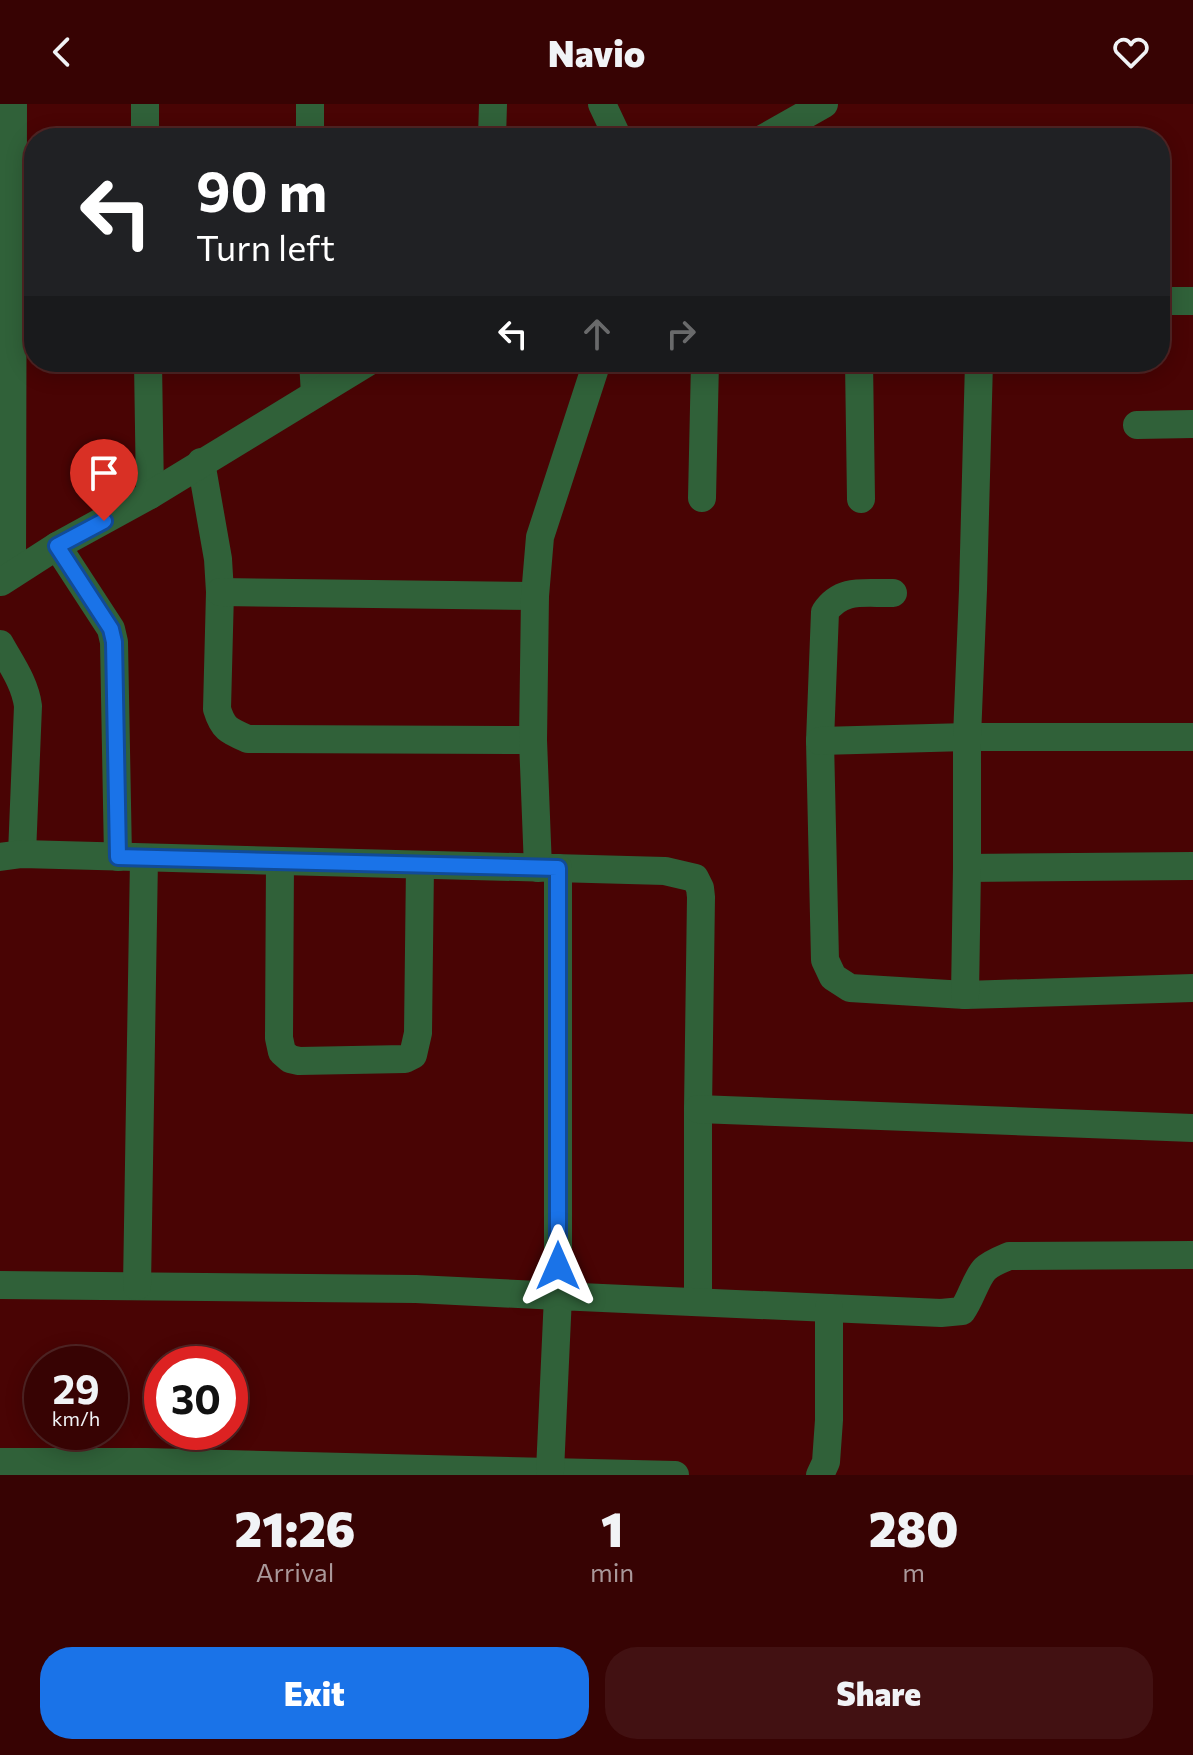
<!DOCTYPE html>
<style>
:root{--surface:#370303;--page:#421112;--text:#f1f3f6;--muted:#aa989a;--line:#512525;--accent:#1a73e8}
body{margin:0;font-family:Commissioner,sans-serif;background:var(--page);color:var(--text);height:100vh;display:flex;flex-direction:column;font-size:30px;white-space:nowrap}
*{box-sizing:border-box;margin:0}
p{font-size:26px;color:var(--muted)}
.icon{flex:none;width:44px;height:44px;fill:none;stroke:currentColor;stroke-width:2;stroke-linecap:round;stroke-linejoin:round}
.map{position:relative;height:1371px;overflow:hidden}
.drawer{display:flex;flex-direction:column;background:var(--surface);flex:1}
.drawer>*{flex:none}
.top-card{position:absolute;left:24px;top:24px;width:1146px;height:244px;border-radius:32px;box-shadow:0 4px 20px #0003,0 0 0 2px var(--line);background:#202124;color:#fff;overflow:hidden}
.speed{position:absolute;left:24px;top:1242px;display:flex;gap:16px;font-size:40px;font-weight:700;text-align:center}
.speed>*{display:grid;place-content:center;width:104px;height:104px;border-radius:50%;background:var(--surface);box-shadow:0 4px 20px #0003,0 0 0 2px var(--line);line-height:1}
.speed small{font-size:20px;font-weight:400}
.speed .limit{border:12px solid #d22;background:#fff;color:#111}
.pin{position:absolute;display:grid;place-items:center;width:68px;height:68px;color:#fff;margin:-82px -34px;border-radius:50% 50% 50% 0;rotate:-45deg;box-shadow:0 0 8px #0007}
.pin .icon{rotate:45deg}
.me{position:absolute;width:88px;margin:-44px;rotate:0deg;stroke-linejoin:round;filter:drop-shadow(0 0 6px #0008)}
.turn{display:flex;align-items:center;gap:28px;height:168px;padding:0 40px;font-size:36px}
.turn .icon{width:104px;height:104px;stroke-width:2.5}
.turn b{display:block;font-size:56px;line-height:68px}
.lanes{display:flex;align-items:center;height:76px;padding:0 40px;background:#0003;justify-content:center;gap:40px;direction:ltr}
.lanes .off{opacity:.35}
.eta{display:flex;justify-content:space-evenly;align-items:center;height:136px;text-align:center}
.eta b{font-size:48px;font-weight:800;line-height:56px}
.primary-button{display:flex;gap:16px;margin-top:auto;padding:16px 40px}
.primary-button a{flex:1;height:92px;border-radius:32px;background:var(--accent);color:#fff;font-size:32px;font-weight:800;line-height:92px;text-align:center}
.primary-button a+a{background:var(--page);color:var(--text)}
header{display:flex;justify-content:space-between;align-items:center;height:104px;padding:0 40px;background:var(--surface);font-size:36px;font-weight:800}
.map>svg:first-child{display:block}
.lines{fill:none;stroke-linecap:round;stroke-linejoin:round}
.street{stroke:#306139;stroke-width:28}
.route-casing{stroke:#114b97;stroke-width:20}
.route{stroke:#1a73e8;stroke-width:14}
</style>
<header><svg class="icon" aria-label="back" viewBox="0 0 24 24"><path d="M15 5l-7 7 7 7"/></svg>Navio<svg class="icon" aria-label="heart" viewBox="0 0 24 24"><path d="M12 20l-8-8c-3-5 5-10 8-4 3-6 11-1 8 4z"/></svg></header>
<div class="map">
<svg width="1193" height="1371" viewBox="0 0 1193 1371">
<rect width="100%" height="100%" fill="#490404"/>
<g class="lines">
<g class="street">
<polyline points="310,0 310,34"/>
<polyline points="602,0 618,34"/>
<polyline points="145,34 145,0"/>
<polyline points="492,34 493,0"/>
<polyline points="764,34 824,0"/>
<polyline points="1160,197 1193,197"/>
<polyline points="148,258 150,391"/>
<polyline points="313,258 315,290"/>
<polyline points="859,258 861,395"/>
<polyline points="1137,321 1193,320"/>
<path d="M201,358L218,455L220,488L217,605C223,625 229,627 248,635L533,636"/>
<polyline points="702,394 705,258"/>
<polyline points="57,442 111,525 114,538 118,753"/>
<polyline points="12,470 13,0"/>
<polyline points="1,478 57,442 150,391 368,258"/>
<polyline points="220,488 535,492"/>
<path d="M893,489C866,490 842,483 825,508L820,637L825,856L833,873L850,884L965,891L1193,884"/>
<path d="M0,540C11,560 25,579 28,602L22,750"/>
<polyline points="820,637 967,633 1193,633"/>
<polyline points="0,753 22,750 665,767 695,774 700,784 701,793 698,1005 698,1198"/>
<polyline points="280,757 279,934 282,948 290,955 299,957 405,955 413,951 418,929 420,761"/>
<polyline points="538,764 533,636 535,492 540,433 597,258"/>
<polyline points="967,764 1193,762"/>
<polyline points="965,891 967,764 967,633 973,486 979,258"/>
<polyline points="698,1005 1193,1024"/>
<polyline points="0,1181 416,1185 558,1192 558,764"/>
<polyline points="137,1182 144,754"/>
<polyline points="0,1358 146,1358 675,1371"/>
<path d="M550,1367L558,1192L941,1209L962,1207C971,1195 976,1174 985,1165C991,1159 1002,1155 1009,1152L1193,1151"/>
<polyline points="820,1371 826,1358 829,1316 829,1204"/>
</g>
</g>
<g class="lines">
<g class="route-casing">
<polyline id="route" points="104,417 57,442 111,525 114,538 118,753 558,764 558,1162"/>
</g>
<use href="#route" class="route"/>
</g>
</svg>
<div class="speed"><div>29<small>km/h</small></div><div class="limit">30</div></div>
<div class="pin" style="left:104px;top:417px;background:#d93025"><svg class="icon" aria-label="arrive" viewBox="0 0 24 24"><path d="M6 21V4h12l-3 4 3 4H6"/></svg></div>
<svg class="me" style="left:558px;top:1162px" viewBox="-20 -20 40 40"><path d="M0-17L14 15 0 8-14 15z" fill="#1a73e8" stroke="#fff" stroke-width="4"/></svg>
<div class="top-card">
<div class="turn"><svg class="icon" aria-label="left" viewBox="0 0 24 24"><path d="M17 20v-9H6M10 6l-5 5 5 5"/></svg><div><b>90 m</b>Turn left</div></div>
<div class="lanes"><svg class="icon" aria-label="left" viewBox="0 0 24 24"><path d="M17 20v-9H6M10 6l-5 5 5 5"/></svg><svg class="icon off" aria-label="ahead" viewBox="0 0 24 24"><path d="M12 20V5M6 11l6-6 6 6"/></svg><svg class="icon off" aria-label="right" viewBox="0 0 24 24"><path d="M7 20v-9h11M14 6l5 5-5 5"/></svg></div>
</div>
</div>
<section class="drawer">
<div class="eta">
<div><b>21:26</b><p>Arrival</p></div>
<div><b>1</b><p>min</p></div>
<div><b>280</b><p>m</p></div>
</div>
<div class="primary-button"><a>Exit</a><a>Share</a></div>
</section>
